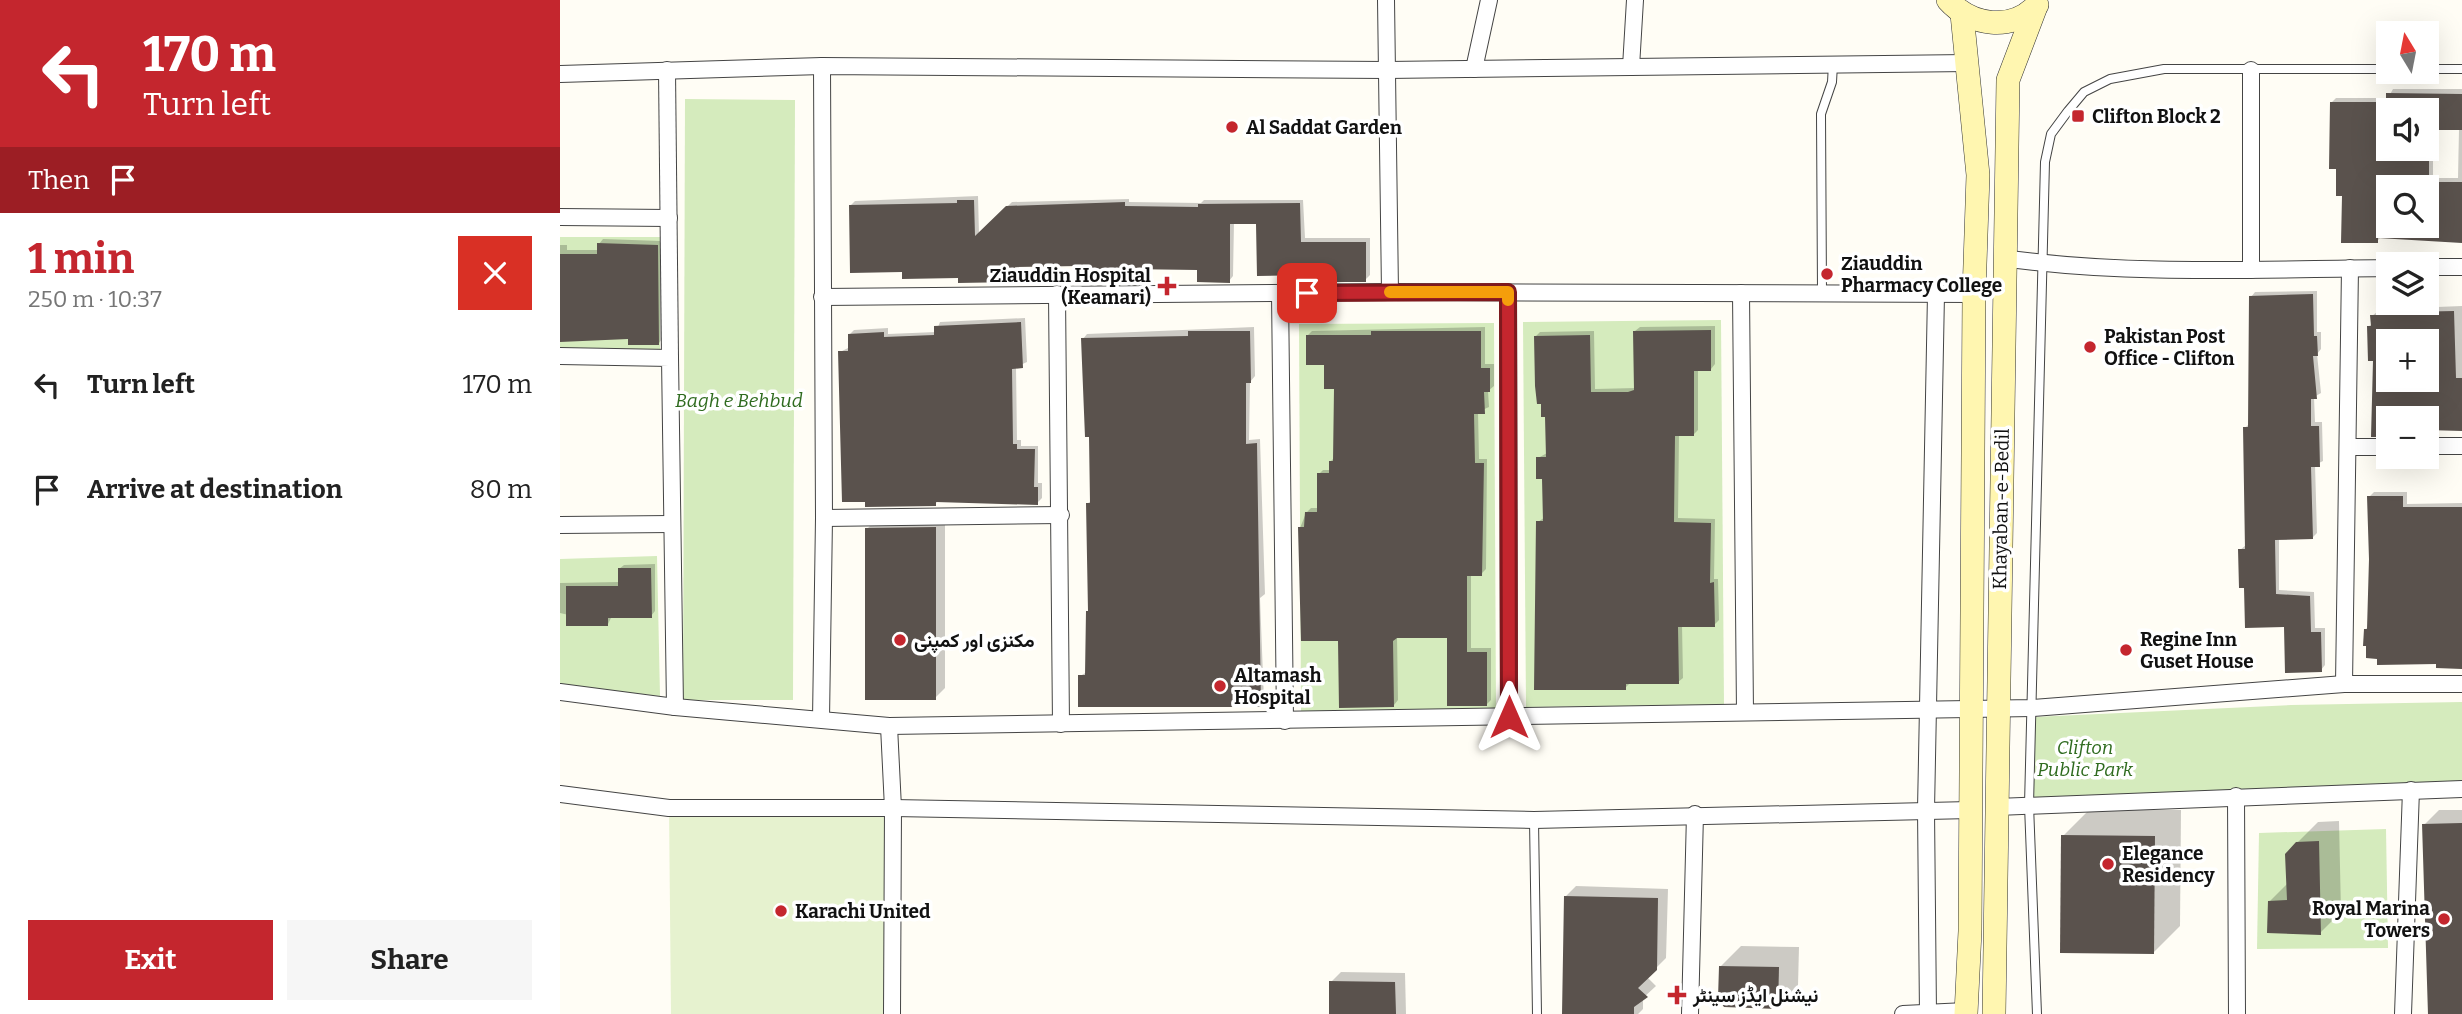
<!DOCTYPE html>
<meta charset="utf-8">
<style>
:root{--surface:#fff;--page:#f6f6f6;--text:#222;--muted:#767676;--accent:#c4262e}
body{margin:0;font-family:Bitter,Vazirmatn,serif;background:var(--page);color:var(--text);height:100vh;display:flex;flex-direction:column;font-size:26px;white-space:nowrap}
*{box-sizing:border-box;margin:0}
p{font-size:23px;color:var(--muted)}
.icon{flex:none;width:38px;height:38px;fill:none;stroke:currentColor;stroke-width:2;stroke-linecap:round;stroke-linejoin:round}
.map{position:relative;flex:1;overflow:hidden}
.sheet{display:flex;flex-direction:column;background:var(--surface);width:560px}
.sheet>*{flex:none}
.guide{background:#c4262e;color:#fff;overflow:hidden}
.needle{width:46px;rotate:350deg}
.buttons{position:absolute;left:1816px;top:21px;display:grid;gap:14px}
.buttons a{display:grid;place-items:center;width:63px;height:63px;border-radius:0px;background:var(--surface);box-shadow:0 7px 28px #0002;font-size:35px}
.pin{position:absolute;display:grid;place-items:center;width:60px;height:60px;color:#fff;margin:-30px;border-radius:14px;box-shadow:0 4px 10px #0006}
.me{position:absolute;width:77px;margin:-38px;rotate:0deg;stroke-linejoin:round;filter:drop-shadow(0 0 5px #0008)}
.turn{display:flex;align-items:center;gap:24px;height:147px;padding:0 28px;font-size:32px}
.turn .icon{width:91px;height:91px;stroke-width:2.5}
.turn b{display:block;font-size:49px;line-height:60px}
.then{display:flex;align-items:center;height:66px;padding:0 28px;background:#0003;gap:14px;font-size:26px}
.round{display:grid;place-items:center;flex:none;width:74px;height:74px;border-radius:0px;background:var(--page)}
.overview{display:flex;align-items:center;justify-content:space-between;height:119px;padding:0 28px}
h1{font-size:42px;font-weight:700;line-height:52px;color:var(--accent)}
.primary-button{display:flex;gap:14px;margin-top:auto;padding:14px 28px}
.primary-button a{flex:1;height:80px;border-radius:0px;background:var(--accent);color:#fff;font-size:28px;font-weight:700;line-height:80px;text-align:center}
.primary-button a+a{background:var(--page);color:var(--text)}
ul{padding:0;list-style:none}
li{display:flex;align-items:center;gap:21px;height:105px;padding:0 28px}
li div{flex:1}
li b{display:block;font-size:26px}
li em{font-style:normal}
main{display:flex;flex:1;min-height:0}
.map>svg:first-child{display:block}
.green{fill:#d5ebbd}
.pitch{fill:#e6f2cf}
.shadow{fill:#0003;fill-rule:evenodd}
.building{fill:#5a524d;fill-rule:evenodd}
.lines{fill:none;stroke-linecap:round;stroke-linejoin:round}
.lane-casing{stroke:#444;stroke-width:10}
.street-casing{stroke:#444;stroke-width:18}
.secondary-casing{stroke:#333;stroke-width:24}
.lane{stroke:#fff;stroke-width:8}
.street{stroke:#fff;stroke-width:16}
.secondary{stroke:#fff6b0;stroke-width:23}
.route-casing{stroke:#7f191e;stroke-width:18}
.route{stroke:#c4262e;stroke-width:12}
.slow{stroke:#f59e0b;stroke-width:12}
.poi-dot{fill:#c4262e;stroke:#fff;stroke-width:2.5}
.labels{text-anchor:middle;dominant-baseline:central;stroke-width:7;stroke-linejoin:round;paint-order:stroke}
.poi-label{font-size:19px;font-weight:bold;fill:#111;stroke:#fff;text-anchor:start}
.park-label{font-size:19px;font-style:italic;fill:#2f6b1f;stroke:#fff}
.street-label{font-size:19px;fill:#111;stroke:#fff}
</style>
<main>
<section class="sheet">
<div class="guide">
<div class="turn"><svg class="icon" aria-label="left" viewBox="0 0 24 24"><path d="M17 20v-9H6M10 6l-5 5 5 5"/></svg><div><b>170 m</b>Turn left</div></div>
<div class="then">Then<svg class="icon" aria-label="arrive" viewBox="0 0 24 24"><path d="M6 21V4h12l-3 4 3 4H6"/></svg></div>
</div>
<div class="overview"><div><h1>1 min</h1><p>250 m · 10:37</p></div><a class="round" style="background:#d93025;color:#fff"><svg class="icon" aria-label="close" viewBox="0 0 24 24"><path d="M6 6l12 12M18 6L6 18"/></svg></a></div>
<ul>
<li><svg class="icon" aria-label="left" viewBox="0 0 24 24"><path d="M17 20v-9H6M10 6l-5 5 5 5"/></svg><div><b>Turn left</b></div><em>170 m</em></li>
<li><svg class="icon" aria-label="arrive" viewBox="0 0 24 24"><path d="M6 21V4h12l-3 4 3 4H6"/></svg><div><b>Arrive at destination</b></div><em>80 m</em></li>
</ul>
<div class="primary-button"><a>Exit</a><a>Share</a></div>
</section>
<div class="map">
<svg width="1902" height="1014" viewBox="0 0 1902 1014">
<rect width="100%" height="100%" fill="#fffdf5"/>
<g class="green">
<polygon points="125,99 235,100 233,700 123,700"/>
<polygon points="0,237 100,237 100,351 0,350"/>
<polygon points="1161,320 1164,705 966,707 963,322"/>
<polygon points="934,323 936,710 741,711 739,324"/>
<polygon points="97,556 100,696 0,685 0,559"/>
<polygon points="1902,702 1902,785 1470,805 1474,717 1731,705"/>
<polygon points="1826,829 1828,948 1697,949 1699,833"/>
</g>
<polygon class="pitch" points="109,808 333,808 332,1014 111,1014"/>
<g class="shadow">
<path d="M1833,89H1902V242L1822,236L1817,241L1784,194L1771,103L1776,98H1828ZM1829,110H1867V149H1829ZM1873,128H1899L1898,178H1873ZM1829,187H1867V226H1829Z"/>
<polygon points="418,196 419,234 452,202 569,199 569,202 641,203 644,200 743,200 745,238 810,238 810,275 805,280 753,273 698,223 674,222 673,276 669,281 639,268 570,267 570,276 565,281 521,264 459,265 459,276 455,280 344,271 291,205 295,201"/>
<polygon points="43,239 101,241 103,338 99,343 69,338 0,340 0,245 7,245 7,250 39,250 39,244"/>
<polygon points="1757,291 1757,332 1761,332 1761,349 1757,354 1761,393 1754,397 1755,422 1762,422 1763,461 1755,465 1757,533 1752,538 1719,538 1719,590 1754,592 1755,628 1765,628 1765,665 1761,670 1726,626 1686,586 1680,550 1686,545 1685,428 1689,424 1691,297 1695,292"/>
<path d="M1831,303H1851L1852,308L1902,306V430L1867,418H1829L1808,327L1813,323L1812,316L1817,312L1827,311ZM1829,341H1867V380H1829Z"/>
<polygon points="465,318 467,362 456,367 457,440 461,440 461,446 478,446 478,483 482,483 482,498 477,503 379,500 375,504 280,352 290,347 290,334 294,330 328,328 328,334 376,332 380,322"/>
<polygon points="1155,326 1155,364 1151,369 1138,369 1138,430 1133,435 1119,435 1118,518 1155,519 1154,579 1158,579 1159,620 1154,625 1122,625 1123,678 1118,682 1070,683 1065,688 978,522 985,517 984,477 978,458 987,453 987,416 975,337 980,332 1034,331 1035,389 1076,388 1075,331 1080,327"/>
<polygon points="694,327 695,376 690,382 689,440 700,439 705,594 700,598 704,701 700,705 520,676 527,672 530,609 527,504 532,500 531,435 523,339 527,334"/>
<polygon points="925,327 925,364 934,364 934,386 928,391 929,407 918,412 919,459 927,459 926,569 921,574 911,574 911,648 931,648 931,700 927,704 889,636 837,636 838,700 834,705 780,639 740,528 746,513 751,508 759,508 759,474 763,470 771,470 771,461 775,457 775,387 766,363 748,335 752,331"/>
<polygon points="1814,492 1847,492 1847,504 1902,503 1902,667 1878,663 1805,630 1808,627 1810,559 1809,497"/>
<polygon points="385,518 385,688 375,698 307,529 317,519"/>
<polygon points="95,564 95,611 91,616 52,616 48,624 0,613 0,583 60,582 59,569 64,565"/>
<polygon points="1529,810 1621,810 1620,926 1594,952 1503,836"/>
<polygon points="1879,810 1902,810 1902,1014 1870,1014 1864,825"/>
<polygon points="1779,821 1781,912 1760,933 1709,902 1728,883 1737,843 1758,822"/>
<polygon points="1016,886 1108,889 1106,958 1087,977 1096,986 1083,998 1083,1009 1078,1014 1005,1014 1006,896"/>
<polygon points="1181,946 1239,947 1238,986 1218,1007 1160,967"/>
<polygon points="781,972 845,973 846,1014 771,1014 771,982"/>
</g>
<g class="building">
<polygon points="1826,93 1902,94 1902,130 1867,130 1867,110 1829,110 1829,149 1869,149 1869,187 1819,187 1818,226 1874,226 1875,182 1902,182 1902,243 1818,238 1818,243 1781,243 1782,196 1776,196 1776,169 1769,169 1770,102 1826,102"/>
<polygon points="397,200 414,200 415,236 446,206 565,202 565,206 638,207 638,204 740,203 741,242 806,242 806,282 751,282 751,275 697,276 696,224 670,224 670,283 637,282 637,270 566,269 566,283 520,283 519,266 455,267 455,282 398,283 398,278 342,279 342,272 290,273 289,205 397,203"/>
<polygon points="37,243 98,245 99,345 68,345 68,339 0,342 0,254 37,254"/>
<polygon points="1753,294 1754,336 1757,336 1758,356 1753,356 1757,399 1751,399 1751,426 1759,426 1760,467 1751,467 1753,539 1715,540 1716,594 1750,596 1751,632 1761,632 1762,672 1725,673 1724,627 1685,628 1684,588 1679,588 1678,549 1685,549 1683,427 1688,427 1689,296"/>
<path d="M1848,305V312L1894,311L1896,378H1902V431L1867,430V418H1829V437H1811L1813,361H1808L1807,326H1811L1810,315H1826L1825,306ZM1829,341H1867V380H1829Z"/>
<polygon points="461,322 463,368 452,369 453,444 457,444 457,449 475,449 474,487 478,487 478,505 376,502 376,506 305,507 305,502 282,502 278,351 288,351 288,334 324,332 324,337 374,335 374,326"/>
<polygon points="1151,330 1151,371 1134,371 1134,436 1115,436 1114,522 1151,523 1150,583 1154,582 1155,627 1118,627 1119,684 1066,684 1066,690 974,690 976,521 983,521 982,479 976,479 976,457 986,457 985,417 981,417 981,404 977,404 975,386 974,336 1030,335 1031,392 1068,392 1074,390 1073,331"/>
<polygon points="628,331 690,331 691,383 686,383 686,444 697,443 701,707 518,707 518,675 525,675 526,611 528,611 526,503 530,503 529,437 525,437 521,338 628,336"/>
<polygon points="811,331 921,331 921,368 930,368 930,392 924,392 925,414 914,414 915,463 924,463 922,576 907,576 907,652 927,652 927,706 887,706 887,638 837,638 833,641 834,707 779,708 778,641 741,641 738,527 744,527 745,512 757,512 757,473 769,473 769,461 773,461 774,389 764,389 764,365 746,365 746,335 811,335"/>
<polygon points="1807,496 1843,496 1843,507 1902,507 1902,669 1876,668 1876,664 1817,665 1817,659 1806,658 1806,646 1803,646 1804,629 1807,629 1809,559"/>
<polygon points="376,527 376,700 305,700 305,528"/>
<polygon points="58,568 91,568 92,618 48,618 48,626 6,626 6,586 58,586"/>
<polygon points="1902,823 1902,1014 1868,1014 1862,824"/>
<polygon points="1501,835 1595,836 1594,954 1500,953"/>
<polygon points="1759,841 1761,935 1707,933 1708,901 1727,900 1725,854 1736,842"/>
<polygon points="1004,896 1098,898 1097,970 1078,988 1088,997 1074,1007 1074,1014 1002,1014"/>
<polygon points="1159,966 1219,967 1218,1009 1164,1007 1158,999"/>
<polygon points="769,981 835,982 836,1014 769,1014"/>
</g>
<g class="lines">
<g class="lane-casing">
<g id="lane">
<polyline points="1867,69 1902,69"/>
<polyline points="1262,293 1261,114 1272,82 1273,64"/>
<polyline points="974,820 977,1014"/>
<polyline points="1477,1014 1469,805 1485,162 1491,134 1508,111 1524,92 1550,79 1604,69 1829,69"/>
</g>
</g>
<g class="street-casing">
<g id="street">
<polyline points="826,0 830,292"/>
<polyline points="1071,67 1075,0"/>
<polyline points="914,69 929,0"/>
<polyline points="107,70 110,358"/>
<polyline points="1691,70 1691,270"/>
<polyline points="0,74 262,66 827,70 1408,63"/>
<polyline points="0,217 109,218"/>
<path d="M1443,258C1570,276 1701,269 1829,268"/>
<polyline points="1867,267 1902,267"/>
<polyline points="948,292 949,717"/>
<polyline points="720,293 725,721"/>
<polyline points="1181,293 1185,712"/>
<polyline points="497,294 501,724"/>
<polyline points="262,297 830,292 1414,294"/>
<polyline points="0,356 110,358 115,707"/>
<polyline points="1867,446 1902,446"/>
<polyline points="1788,447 1829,447"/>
<polyline points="264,518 501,515"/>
<polyline points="0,525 112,524"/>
<polyline points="1784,684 1790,268"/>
<polyline points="0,692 115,707 329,726 1473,708 1784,684 1902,684"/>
<polyline points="261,719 264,518 262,66"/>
<polyline points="329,726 333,808 332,1014"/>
<polyline points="0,794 109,808 333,808 974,820 1410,810"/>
<polyline points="1676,796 1677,1014"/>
<polyline points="1437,807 1902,789"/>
<polyline points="1130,1014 1135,814"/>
<polyline points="1343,1014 1406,1011"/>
<polyline points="1368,1014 1366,810 1376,294"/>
<polyline points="1843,1014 1851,790"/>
</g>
</g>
<g class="secondary-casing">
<g id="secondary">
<path d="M1388,0C1411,26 1452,32 1477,5"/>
<polyline points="1402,14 1418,175 1414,294 1410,931 1406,1014"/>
<polyline points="1434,1014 1448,80 1475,9"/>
</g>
</g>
<use href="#lane" class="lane"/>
<use href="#street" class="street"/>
<use href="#secondary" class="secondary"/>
</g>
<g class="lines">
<g class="route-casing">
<polyline id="route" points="747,293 948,292 949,717"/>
</g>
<use href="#route" class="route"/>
<polyline class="slow" points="830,292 948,292 948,300"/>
</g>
<g class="poi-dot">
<rect x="1511" y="109" width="14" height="14" rx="3.5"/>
<circle cx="672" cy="127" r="7"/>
<circle cx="1267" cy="274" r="7"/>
<path d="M603.5 275.5h7v7h7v7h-7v7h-7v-7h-7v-7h7z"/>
<circle cx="1530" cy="347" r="7"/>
<circle cx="340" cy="640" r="7"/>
<circle cx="1566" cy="650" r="7"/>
<circle cx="660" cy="686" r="7"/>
<circle cx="1548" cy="864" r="7"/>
<circle cx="221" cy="911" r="7"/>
<circle cx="1884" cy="919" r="7"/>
<path d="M1113.5 984.5h7v7h7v7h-7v7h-7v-7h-7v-7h7z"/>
</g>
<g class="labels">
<g class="poi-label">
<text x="1532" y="116">Clifton Block 2</text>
<text x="686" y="127">Al Saddat Garden</text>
<text x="1281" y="263">Ziauddin<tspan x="1281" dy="22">Pharmacy College</tspan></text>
<text x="591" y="275" text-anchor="end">Ziauddin Hospital<tspan x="591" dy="22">(Keamari)</tspan></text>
<text x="1544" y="336">Pakistan Post<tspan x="1544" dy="22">Office - Clifton</tspan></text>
<text x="1580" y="639">Regine Inn<tspan x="1580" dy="22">Guset House</tspan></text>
<text x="354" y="640">مکنزی اور کمپنی</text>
<text x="674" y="675">Altamash<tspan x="674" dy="22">Hospital</tspan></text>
<text x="1562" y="853">Elegance<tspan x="1562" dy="22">Residency</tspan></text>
<text x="1870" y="908" text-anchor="end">Royal Marina<tspan x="1870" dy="22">Towers</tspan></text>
<text x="235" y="911">Karachi United</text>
<text x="1133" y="995">نیشنل ایڈز سینٹر</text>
</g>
<g class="park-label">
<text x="179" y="400">Bagh e Behbud</text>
<text x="1525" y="747">Clifton<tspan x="1525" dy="22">Public Park</tspan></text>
</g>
<g class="street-label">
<text transform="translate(1441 509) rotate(-89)">Khayaban-e-Bedil</text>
</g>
</g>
</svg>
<div class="buttons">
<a><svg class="needle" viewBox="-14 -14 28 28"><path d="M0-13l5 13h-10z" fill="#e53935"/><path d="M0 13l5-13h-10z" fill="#767676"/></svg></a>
<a><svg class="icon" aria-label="sound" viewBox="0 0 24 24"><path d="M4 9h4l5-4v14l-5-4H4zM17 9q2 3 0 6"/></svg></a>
<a><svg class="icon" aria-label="search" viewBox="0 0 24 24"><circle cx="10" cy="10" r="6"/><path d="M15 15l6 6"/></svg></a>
<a><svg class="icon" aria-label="layers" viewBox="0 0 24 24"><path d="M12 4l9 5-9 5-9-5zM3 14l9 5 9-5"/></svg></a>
<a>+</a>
<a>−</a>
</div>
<div class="pin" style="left:747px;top:293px;background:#d93025"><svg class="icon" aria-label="arrive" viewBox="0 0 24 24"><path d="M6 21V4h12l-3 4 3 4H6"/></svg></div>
<svg class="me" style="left:949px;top:717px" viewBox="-20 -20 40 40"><path d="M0-17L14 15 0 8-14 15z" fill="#c4262e" stroke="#fff" stroke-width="4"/></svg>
</div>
</main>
